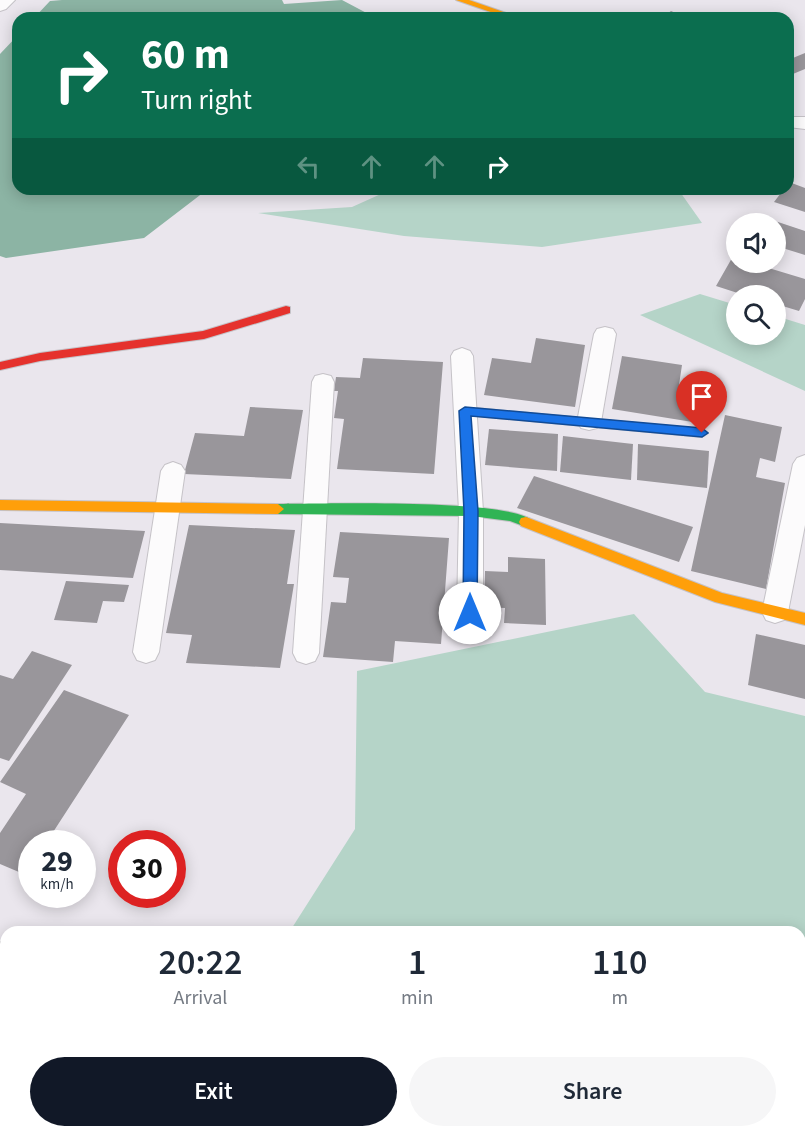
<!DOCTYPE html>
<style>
:root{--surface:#fff;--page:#f6f6f7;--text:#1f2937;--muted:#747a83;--accent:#111827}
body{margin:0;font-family:"Source Sans 3",sans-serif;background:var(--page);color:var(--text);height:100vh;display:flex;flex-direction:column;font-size:22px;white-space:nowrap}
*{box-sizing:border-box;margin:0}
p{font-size:20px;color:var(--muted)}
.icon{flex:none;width:33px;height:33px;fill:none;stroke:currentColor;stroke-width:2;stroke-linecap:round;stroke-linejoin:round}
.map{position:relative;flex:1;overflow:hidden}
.drawer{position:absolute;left:0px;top:926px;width:806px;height:212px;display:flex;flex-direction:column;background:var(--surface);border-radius:18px 18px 0 0;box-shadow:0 3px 15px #0003}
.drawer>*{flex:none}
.banner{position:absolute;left:12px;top:12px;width:782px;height:183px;border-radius:18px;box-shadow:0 3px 15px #0003;background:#0b6e4f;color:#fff;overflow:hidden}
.controls{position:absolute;left:726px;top:213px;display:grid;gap:12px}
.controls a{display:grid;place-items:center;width:60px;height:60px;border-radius:50%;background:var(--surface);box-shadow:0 3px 15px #0003;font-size:30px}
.speed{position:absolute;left:18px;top:830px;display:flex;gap:12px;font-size:30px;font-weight:700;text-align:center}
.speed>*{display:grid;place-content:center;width:78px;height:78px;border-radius:50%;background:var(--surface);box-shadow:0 3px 15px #0003;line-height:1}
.speed small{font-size:15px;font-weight:400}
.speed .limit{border:9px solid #d22;background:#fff;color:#111}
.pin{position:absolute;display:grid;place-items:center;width:51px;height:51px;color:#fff;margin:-62px -26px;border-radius:50% 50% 50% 0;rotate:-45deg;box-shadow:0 0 6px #0007}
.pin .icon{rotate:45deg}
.me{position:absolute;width:66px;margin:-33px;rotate:0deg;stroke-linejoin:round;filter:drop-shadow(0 0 4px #0008)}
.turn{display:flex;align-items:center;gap:21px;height:126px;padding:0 30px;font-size:27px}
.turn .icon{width:78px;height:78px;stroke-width:2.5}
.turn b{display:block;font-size:42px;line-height:51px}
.lanes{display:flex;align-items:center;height:57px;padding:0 30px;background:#0003;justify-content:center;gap:30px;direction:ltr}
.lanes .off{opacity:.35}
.eta{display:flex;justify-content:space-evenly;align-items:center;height:102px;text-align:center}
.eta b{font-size:36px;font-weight:600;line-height:42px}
.action{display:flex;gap:12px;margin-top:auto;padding:12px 30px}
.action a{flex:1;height:69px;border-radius:36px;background:var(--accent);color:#fff;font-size:24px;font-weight:600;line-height:69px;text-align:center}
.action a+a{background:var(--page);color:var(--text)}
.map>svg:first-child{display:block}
.forest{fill:#b5d4c8}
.water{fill:#8cb4a4}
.building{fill:#99969b}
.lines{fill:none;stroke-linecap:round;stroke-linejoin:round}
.street-casing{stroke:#c5c2c7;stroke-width:2}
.fast-casing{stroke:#c5c2c7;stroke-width:2}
.slow-casing{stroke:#c5c2c7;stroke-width:2}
.jam-casing{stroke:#c5c2c7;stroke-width:2}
.street{fill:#fcfbfc;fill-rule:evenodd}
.fast{fill:#30b455;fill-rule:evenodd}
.slow{fill:#ff9f0a;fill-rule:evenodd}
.jam{fill:#e5322d;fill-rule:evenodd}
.route{fill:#1a73e8;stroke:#114b97;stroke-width:1.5}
</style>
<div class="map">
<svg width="805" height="1136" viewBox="0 0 805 1136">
<rect width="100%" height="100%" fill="#eae6ed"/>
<g class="forest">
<polygon points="392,189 678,189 702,223 542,247 404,236 258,213 352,207"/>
<polygon points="700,294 736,305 736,334 776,334 776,316 805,325 805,391 640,315"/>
<polygon points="634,614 705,692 805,716 805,1136 115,1136 117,1131 800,1131 800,932 290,931 355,829 357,671"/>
</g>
<g class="water">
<polygon points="62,0 282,0 284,4 342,0 376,18 34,18 50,1"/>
<polygon points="18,35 18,189 208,189 144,238 6,258 0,256 0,54"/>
</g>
<g class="building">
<polygon points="671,11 687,18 662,18"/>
<polygon points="805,53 805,69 788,76 788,60"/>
<polygon points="789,182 805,188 805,212 774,202 784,189 788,189"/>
<polygon points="766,218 805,231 805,255 776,246 776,224 763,224"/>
<polygon points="732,258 736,259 736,262 749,262 805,279 805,299 799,311 776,304 776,296 747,296 716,286"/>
<polygon points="536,338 585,345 575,407 484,395 492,358 531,363"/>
<polygon points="622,356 682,365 679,385 709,389 705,424 612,409"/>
<polygon points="363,358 443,362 434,474 337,469 344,419 334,418 338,391 334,391 336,377 360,378"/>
<polygon points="250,407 303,410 291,479 184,474 195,433 244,436"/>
<polygon points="725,415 782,427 775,462 760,458 756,477 785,483 766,589 691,571"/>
<polygon points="489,429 558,434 557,471 485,465"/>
<polygon points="563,436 633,444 631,480 560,472"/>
<polygon points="638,444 709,451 707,488 637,480"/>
<polygon points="534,476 693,527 679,562 517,508"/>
<polygon points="0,523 145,531 133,578 0,570"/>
<polygon points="189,525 295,530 287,584 294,584 280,668 186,663 192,635 166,633"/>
<polygon points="340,532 449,538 441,644 395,641 393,662 323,657 331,602 346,603 349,578 333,577"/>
<polygon points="508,557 545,559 546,625 504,623 505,608 484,607 485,571 508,572"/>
<polygon points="66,581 129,585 124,602 103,601 97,623 54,620"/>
<polygon points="756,634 805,645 805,699 748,685"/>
<polygon points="32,651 72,665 9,761 0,758 0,675 13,679"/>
<polygon points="64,690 129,715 46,843 32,843 32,866 26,875 0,864 0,833 26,794 0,782"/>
<polygon points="0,941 6,944 6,1032 0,1029"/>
<polygon points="20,1131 97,1131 95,1136 18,1136"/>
<polygon points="634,1131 695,1131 704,1136 632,1136"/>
</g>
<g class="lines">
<g class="street-casing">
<g id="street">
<polygon points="0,0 15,0 6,9 0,11"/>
<polygon points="788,117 805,117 805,129 788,127"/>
<polygon points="605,327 613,329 616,334 601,422 597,428 589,430 581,428 577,422 594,334 597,329"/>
<polygon points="462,348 470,351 473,356 483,511 483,613 479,621 470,624 461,621 457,613 459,511 451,356 454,351"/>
<polygon points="323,374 331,376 334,382 319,653 315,661 306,664 297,661 293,653 312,382 315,376"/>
<polygon points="805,455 805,525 788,612 784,620 775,623 766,620 762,612 793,464 797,458"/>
<polygon points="173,462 181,465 185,471 159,652 155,660 146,663 137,660 133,652 161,471 165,465"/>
</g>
</g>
<g class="fast-casing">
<g id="fast">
<polygon points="465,407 702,429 708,433 702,437 465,415 459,411"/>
<path d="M278,504C315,504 517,498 533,522L526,527L510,521L471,516L278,514L272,509Z"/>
</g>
</g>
<g class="slow-casing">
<g id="slow">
<polygon points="456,0 469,0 521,18 508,18"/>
<polygon points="0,500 278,504 284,509 278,514 0,510"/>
<polygon points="526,517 722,593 805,613 805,625 715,602 521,526 519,522 521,518"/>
</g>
</g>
<g class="jam-casing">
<polygon id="jam" points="286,306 290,307 290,313 204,339 40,361 0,370 0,362 40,353 203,331"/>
</g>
<use href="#street" class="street"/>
<use href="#fast" class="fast"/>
<use href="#slow" class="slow"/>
<use href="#jam" class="jam"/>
</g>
<polygon class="route" points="465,407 702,428 708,433 702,437 471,416 478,511 477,613 475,617 465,617 463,613 464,511 459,411"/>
</svg>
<div class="controls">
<a><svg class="icon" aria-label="sound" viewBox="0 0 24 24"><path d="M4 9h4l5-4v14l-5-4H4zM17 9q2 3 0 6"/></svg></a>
<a><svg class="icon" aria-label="search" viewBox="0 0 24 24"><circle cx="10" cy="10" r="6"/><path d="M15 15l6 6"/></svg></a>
</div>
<div class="speed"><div>29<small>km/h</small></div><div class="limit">30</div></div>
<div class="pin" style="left:702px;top:433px;background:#d93025"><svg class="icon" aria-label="arrive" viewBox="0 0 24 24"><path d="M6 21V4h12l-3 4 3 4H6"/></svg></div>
<svg class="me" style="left:470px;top:613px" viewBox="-20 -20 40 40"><circle r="19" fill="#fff"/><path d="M0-13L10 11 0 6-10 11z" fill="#1a73e8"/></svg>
<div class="banner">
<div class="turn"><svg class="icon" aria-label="right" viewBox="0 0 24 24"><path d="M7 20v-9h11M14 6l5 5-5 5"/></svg><div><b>60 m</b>Turn right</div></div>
<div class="lanes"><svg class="icon off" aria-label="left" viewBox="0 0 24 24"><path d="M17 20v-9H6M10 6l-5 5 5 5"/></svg><svg class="icon off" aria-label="ahead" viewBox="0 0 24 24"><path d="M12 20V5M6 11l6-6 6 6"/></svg><svg class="icon off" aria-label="ahead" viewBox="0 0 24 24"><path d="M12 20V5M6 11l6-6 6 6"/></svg><svg class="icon" aria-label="right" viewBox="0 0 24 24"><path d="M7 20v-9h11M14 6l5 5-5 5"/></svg></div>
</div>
<section class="drawer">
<div class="eta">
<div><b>20:22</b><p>Arrival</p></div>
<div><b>1</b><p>min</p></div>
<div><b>110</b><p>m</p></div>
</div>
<div class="action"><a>Exit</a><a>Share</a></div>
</section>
</div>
